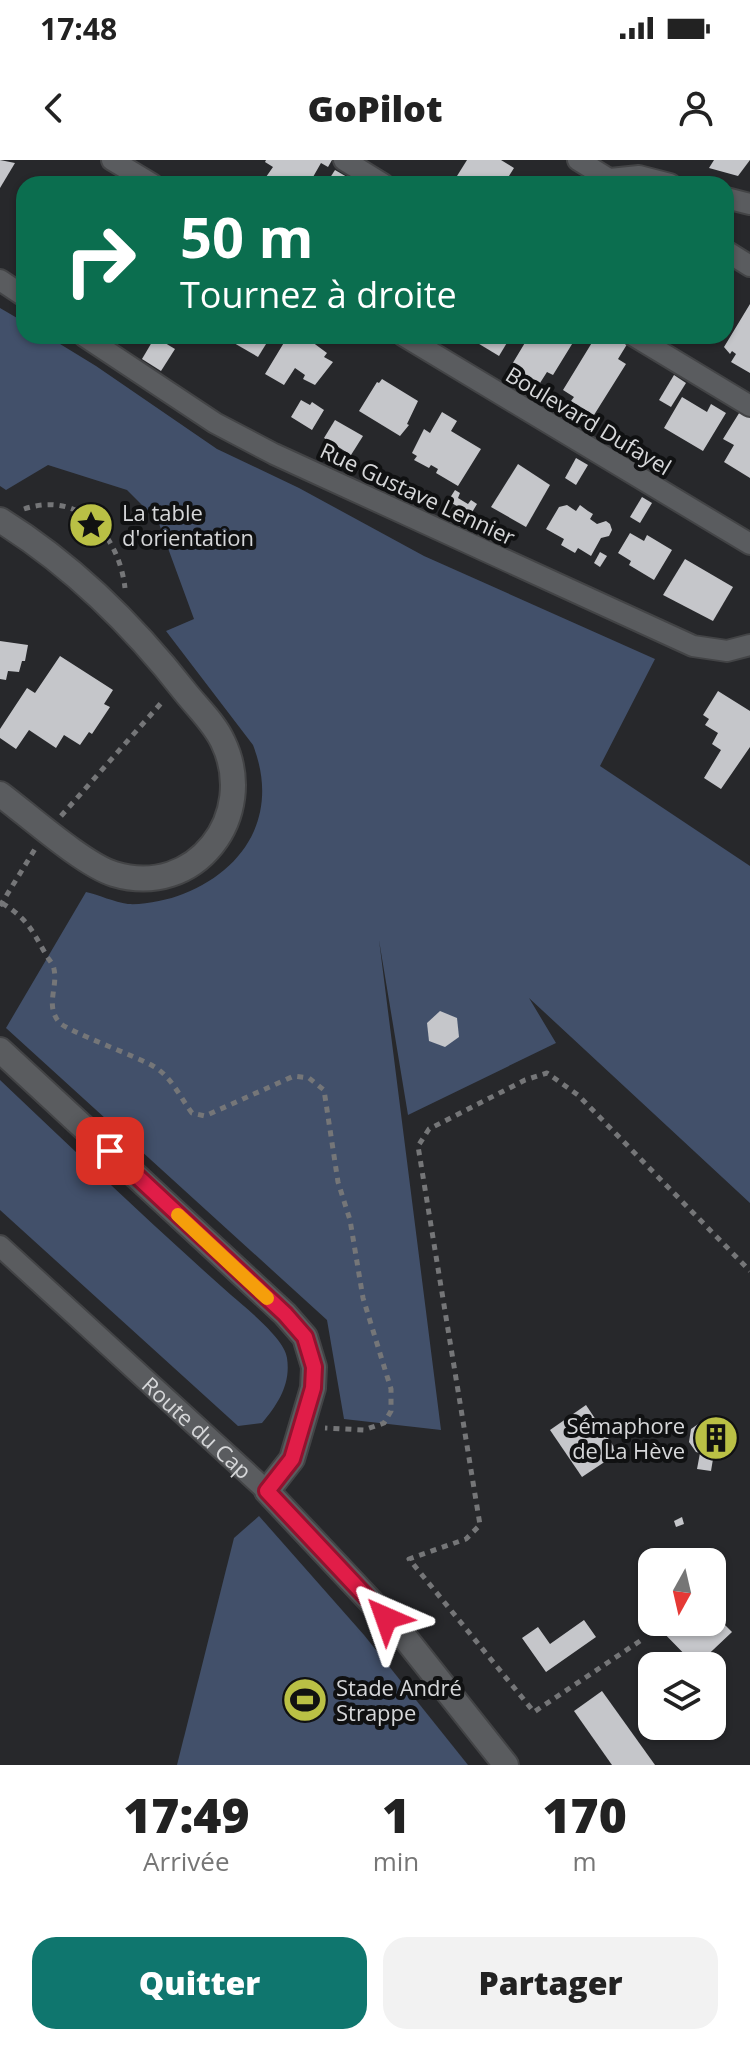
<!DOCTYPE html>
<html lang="fr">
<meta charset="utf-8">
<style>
:root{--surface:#fff;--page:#f2f2f2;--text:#222;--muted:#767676;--accent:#0f766e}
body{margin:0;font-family:"Open Sans",sans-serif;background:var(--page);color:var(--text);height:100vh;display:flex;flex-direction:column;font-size:30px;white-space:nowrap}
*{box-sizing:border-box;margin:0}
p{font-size:26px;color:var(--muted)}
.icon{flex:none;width:44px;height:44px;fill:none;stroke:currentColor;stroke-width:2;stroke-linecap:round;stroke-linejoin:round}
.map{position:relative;height:1605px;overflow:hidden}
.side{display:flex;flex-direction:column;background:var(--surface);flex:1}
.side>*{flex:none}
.hud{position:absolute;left:16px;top:16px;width:718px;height:168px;border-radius:24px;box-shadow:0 2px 6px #0004;background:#0b6e4f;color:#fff;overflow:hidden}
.needle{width:52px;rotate:188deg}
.buttons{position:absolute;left:638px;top:1388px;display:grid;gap:16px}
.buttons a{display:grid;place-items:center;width:88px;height:88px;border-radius:16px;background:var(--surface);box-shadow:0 2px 6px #0004;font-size:40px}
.pin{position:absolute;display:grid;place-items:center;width:68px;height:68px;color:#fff;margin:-34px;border-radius:16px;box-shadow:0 4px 12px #0006}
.me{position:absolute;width:88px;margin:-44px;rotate:317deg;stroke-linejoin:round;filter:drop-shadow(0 0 6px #0008)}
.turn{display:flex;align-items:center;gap:28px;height:168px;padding:0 32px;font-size:36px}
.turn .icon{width:104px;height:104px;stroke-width:2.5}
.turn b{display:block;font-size:56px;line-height:68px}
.eta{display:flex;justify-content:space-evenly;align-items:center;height:136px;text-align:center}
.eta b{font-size:48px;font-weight:800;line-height:56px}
.action{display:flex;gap:16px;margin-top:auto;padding:16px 32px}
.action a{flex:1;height:92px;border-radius:24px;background:var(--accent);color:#fff;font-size:32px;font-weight:800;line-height:92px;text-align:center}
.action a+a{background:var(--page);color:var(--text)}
.status{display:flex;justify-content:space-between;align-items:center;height:56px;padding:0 40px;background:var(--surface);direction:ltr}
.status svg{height:22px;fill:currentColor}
header{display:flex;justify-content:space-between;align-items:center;height:104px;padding:0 32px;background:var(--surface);font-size:36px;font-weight:800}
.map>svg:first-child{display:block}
.green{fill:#42506a}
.building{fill:#c5c6ca;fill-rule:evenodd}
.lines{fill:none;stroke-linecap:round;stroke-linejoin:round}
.minor-casing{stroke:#434446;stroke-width:24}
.tertiary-casing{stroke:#434446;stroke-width:28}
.path{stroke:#757678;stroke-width:5;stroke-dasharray:6 6;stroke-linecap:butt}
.minor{stroke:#5a5c5f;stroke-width:20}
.tertiary{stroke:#5a5c5f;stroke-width:24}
.route-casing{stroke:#92132f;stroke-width:20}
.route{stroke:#e11d48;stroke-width:14}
.slow{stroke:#f59e0b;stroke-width:14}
.labels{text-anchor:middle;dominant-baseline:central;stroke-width:8;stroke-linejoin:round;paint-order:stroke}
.street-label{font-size:22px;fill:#d6d7d9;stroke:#101112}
.poi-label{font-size:22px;fill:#d6d7d9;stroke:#101112;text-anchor:start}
</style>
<div class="status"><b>17:48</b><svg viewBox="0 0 49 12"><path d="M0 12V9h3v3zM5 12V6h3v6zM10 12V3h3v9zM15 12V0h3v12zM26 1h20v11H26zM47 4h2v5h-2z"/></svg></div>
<header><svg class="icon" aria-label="back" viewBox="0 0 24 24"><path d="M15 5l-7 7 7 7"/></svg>GoPilot<svg class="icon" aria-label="person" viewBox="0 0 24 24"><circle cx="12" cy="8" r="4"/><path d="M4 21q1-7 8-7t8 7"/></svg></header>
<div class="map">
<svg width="750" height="1605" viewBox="0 0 750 1605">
<rect width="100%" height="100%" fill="#27282b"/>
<g class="green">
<path d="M0,148L24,162V176H47L96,206L217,289L299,328L424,396L655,499L600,606L750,706V1043L529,838L556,883L408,955L379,780L441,1270L344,1259L327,1160L6,868L86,732C99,735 114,742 128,744C145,745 168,740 183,734C248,708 279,652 253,585L166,471L194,459L158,361L127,330L48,305L6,330L0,326Z"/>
<path d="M0,920C76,992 152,1065 231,1135C246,1148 285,1179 287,1198C291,1224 278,1244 262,1263L238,1266L0,1050Z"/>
<polygon points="259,1356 364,1475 468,1605 177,1605 234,1378"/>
</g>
<g class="building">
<polygon points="0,0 15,3 0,28"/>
<polygon points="266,0 332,0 328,7 321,3 309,24 270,24 272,20 266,17 273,7 265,2"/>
<polygon points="467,0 501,0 514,8 504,24 462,24 464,20 457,16"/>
<polygon points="714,0 750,0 738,16 709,8"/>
<polygon points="335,10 347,17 358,24 326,24"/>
<polygon points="750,144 750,213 731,202 736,194 732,191 730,194 724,187"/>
<polygon points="228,176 271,176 258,197 227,179"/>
<polygon points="288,176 304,176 327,193 324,197 333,202 315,225 303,219 305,215 295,208 284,225 265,214"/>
<polygon points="466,176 511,176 499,196"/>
<polygon points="529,176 577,176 553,215 547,212 540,223 511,206"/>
<polygon points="596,176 620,176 629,181 618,199 626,204 594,255 571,241 574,237 563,230"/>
<polygon points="155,177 175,189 161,211 142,199"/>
<polygon points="674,215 686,223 671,247 659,240"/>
<polygon points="382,219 418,241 407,264 409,265 400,276 359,251 377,222 379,223"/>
<polygon points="682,237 707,252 711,244 726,253 703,291 664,268"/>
<polygon points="301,240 310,245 312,242 324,250 312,270 291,257"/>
<polygon points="741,250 750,255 750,318 724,302 734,285 723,279"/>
<polygon points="442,252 457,261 451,271 481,289 458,326 436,313 438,309 431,305 429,308 414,300 417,296 412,293 424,269 430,273"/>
<polygon points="335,260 363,276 351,295 324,278"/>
<polygon points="576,298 588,305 576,325 565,318"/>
<polygon points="518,304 550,325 526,367 491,347"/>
<polygon points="455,330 460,333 458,338 468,344 471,340 477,344 471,354 448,341"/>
<polygon points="642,337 652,343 640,363 630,357"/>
<polygon points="567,345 576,351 580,345 588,351 593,354 590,359 597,364 606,361 610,364 612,370 609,376 601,378 591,396 578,388 575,393 561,385 564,379 546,369 559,347"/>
<polygon points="630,373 644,381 647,375 672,390 654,420 629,405 631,401 618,393"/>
<polygon points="600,392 607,396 600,407 594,403"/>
<polygon points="685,399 733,427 713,461 663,435"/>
<polygon points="0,481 28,485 25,501 22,501 19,512 8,511 6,520 0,519"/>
<polygon points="60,496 113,530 104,544 110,547 92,574 89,572 80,585 64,575 56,588 29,570 16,589 0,578 0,569 27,528 35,533"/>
<polygon points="718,531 750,551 750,587 721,629 704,618 721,590 712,584 718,573 705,565 709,559 703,555"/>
<polygon points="440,851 457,858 459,877 445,887 429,881 427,863"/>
<polygon points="586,1245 618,1293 582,1317 550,1270"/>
<path d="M701,1262L713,1264L720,1274L719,1287L708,1294V1299H713L711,1311L697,1309L700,1293L696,1292L689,1282L691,1269ZM702,1271L711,1275L708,1285H700L697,1281V1277Z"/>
<polygon points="682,1357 684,1364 676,1367 674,1361"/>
<polygon points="712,1452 732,1472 696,1506 656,1465 659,1462 712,1462"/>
<polygon points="584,1460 596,1477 546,1512 522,1478 538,1467 550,1484"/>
<polygon points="602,1531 655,1605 612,1605 574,1551"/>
</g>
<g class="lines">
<g class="minor-casing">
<g id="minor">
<polyline points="112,0 152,24"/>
<polyline points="344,0 383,24"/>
<polyline points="578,0 617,24"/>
<polyline points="610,19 639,16 670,24"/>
<polyline points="726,38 750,44"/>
<polyline points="726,91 750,106"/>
<polyline points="0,120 24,136"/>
<polyline points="84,176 215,263 274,294 693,486 727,491 750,485"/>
<polyline points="404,176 750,384"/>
<polyline points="634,176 750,246"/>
<path id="s1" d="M0,1086L267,1331"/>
</g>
</g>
<g class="tertiary-casing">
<g id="tertiary">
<path d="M0,360C74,406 133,465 186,533C198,548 215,564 223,582C258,655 196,739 114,714C84,705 28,655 0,634"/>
<polyline points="0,890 285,1154 305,1177 314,1207 313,1228 292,1299 267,1331 406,1479 506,1605"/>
</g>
</g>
<g class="path">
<path d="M24,349C80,330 119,376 125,428"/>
<polyline points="61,656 163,541"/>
<path d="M2,743C27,759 31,768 45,793C47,798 53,803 54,809C58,828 45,845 59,862C66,871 136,896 153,906C171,916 180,937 192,953L205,956L294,916L309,918L324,930L338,1022L350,1060L363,1138L391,1229V1251L384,1263L364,1270L325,1268"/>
<polyline points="0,746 35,689"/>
<polyline points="640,1481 534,1552 409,1399 466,1379 480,1365 418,986 429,969 525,920 547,913 578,935 750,1111"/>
</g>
<use href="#minor" class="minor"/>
<use href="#tertiary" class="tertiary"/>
</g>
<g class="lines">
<g class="route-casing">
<polyline id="route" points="110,991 285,1154 305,1177 314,1207 313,1228 292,1299 267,1331 386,1458"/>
</g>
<use href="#route" class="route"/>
<polyline class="slow" points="178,1055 267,1138"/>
</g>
<defs>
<g id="sight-disc" transform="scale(2.3)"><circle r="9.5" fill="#bac045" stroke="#101112"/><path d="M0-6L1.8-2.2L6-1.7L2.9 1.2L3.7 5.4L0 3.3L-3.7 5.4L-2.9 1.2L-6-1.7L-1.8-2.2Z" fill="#111"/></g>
<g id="building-disc" transform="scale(2.3)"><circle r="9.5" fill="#bac045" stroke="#101112"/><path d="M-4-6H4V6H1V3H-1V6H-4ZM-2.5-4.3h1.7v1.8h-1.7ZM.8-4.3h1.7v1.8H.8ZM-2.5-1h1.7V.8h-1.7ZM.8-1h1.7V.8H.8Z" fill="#111"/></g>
<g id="stadium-disc" transform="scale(2.3)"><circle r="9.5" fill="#bac045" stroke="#101112"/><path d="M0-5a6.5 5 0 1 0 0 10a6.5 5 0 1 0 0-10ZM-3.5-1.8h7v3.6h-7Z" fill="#111"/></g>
</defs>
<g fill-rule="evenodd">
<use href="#sight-disc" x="91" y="365"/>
<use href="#building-disc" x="716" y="1278"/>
<use href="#stadium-disc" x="305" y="1540"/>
</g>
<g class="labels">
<g class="street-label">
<text transform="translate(589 260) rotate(31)">Boulevard Dufayel</text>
<text transform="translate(418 333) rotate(25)">Rue Gustave Lennier</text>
<text stroke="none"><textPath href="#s1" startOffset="268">Route du Cap</textPath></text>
</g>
<g class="poi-label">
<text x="122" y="352">La table<tspan x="122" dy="25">d'orientation</tspan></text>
<text x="685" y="1265" text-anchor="end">Sémaphore<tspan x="685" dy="25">de La Hève</tspan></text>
<text x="336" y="1527">Stade André<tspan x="336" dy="25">Strappe</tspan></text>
</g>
</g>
</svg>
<div class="buttons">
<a><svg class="needle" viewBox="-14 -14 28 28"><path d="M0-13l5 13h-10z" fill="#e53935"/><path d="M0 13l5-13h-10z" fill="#767676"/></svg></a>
<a><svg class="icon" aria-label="layers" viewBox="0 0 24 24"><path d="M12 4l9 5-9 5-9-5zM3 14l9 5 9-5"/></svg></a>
</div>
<div class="pin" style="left:110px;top:991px;background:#d93025"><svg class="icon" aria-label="arrive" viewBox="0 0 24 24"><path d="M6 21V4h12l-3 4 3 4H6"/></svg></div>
<svg class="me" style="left:386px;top:1458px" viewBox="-20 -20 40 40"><path d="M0-17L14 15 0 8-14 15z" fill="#e11d48" stroke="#fff" stroke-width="4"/></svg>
<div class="hud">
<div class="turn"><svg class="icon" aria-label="right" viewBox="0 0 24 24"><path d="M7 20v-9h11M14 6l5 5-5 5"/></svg><div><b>50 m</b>Tournez à droite</div></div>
</div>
</div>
<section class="side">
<div class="eta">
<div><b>17:49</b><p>Arrivée</p></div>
<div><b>1</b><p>min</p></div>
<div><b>170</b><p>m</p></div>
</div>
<div class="action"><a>Quitter</a><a>Partager</a></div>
</section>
